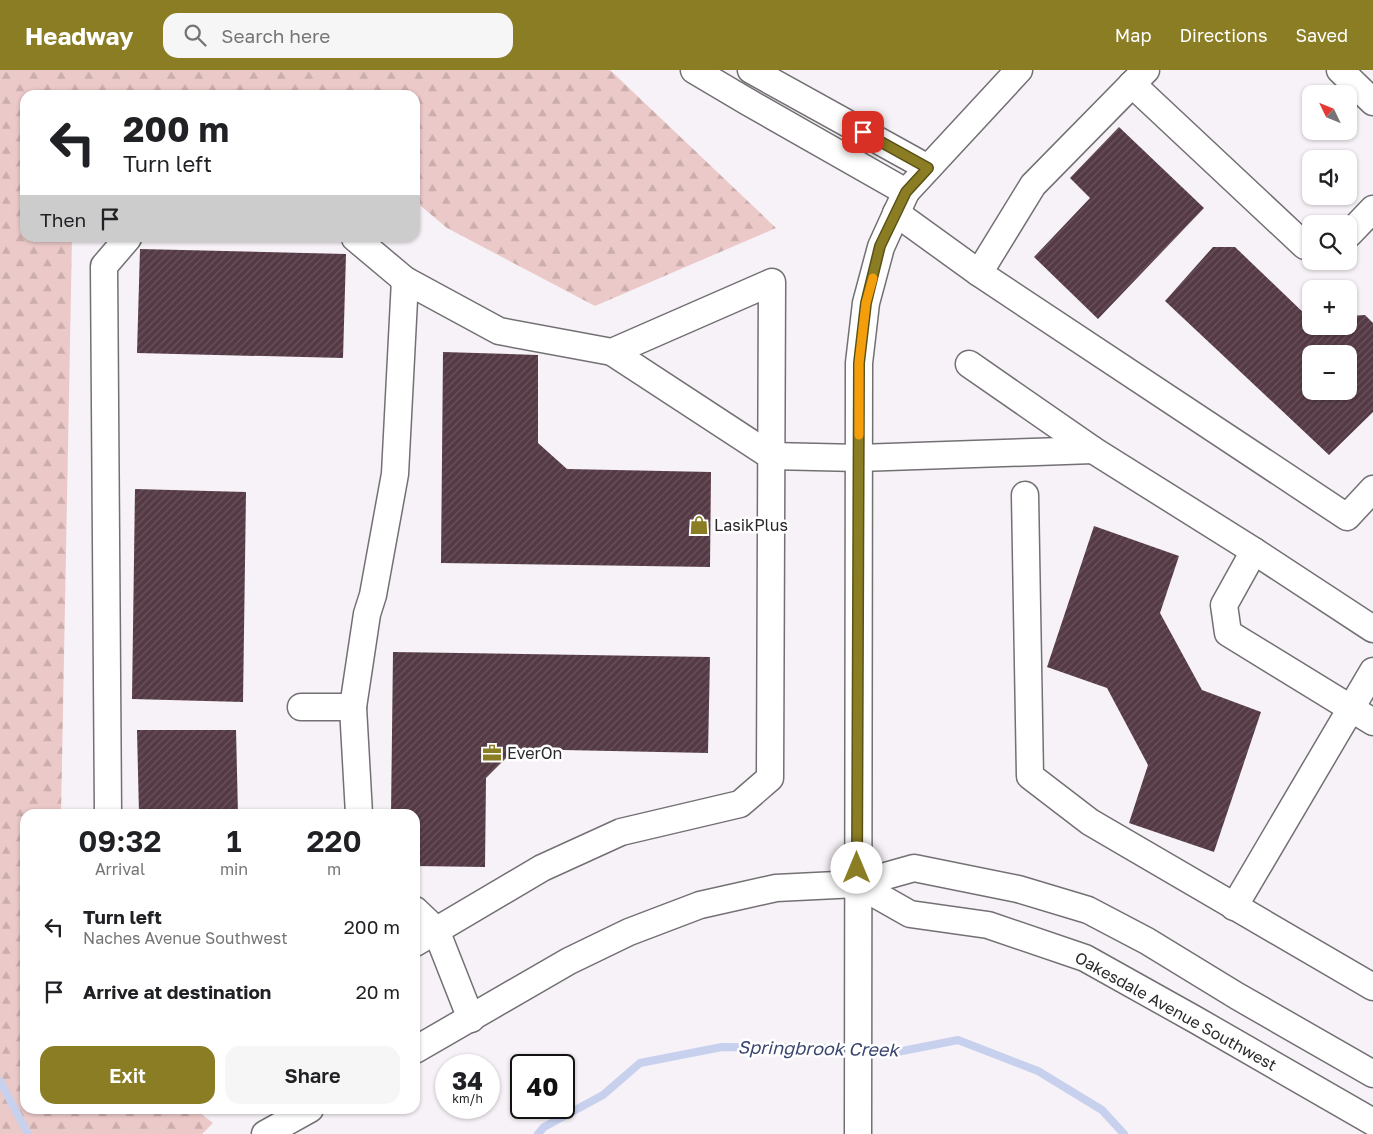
<!DOCTYPE html>
<meta charset="utf-8">
<style>
:root{--surface:#fff;--page:#f6f6f6;--text:#202124;--muted:#757577;--accent:#8a7d24}
body{margin:0;font-family:"Golos Text",sans-serif;background:var(--page);color:var(--text);height:100vh;display:flex;flex-direction:column;font-size:19px;white-space:nowrap}
*{box-sizing:border-box;margin:0}
p{font-size:16px;color:var(--muted)}
.icon{flex:none;width:28px;height:28px;fill:none;stroke:currentColor;stroke-width:2;stroke-linecap:round;stroke-linejoin:round}
.map{position:relative;flex:1;overflow:hidden}
.drawer{position:absolute;left:20px;top:739px;width:400px;height:305px;display:flex;flex-direction:column;background:var(--surface);border-radius:15px;box-shadow:0 1px 4px #0004}
.drawer>*{flex:none}
.hud{position:absolute;left:20px;top:20px;width:400px;height:152px;border-radius:15px;box-shadow:0 1px 4px #0004;background:#fff;color:var(--text);overflow:hidden}
.needle{width:32px;rotate:313deg}
.buttons{position:absolute;left:1302px;top:15px;display:grid;gap:10px}
.buttons a{display:grid;place-items:center;width:55px;height:55px;border-radius:10px;background:var(--surface);box-shadow:0 1px 4px #0004;font-size:25px}
.speed{position:absolute;left:435px;top:984px;display:flex;gap:10px;font-size:25px;font-weight:700;text-align:center}
.speed>*{display:grid;place-content:center;width:65px;height:65px;border-radius:50%;background:var(--surface);box-shadow:0 1px 4px #0004;line-height:1}
.speed small{font-size:12px;font-weight:400}
.speed .limit{border:2px solid #111;border-radius:8px;background:#fff;color:#111}
.pin{position:absolute;display:grid;place-items:center;width:42px;height:42px;color:#fff;margin:-21px;border-radius:10px;box-shadow:0 2px 8px #0006}
.me{position:absolute;width:55px;margin:-28px;rotate:0deg;stroke-linejoin:round;filter:drop-shadow(0 0 4px #0008)}
.turn{display:flex;align-items:center;gap:18px;height:105px;padding:0 20px;font-size:22px}
.turn .icon{width:65px;height:65px;stroke-width:2.5}
.turn b{display:block;font-size:35px;line-height:42px}
.then{display:flex;align-items:center;height:48px;padding:0 20px;background:#0003;gap:10px;font-size:19px}
.eta{display:flex;justify-content:space-evenly;align-items:center;height:85px;text-align:center}
.eta b{font-size:30px;font-weight:600;line-height:35px}
.button{display:flex;gap:10px;margin-top:auto;padding:10px 20px}
.button a{flex:1;height:58px;border-radius:15px;background:var(--accent);color:#fff;font-size:20px;font-weight:600;line-height:58px;text-align:center}
.button a+a{background:var(--page);color:var(--text)}
ul{padding:0;list-style:none}
li{display:flex;align-items:center;gap:15px;height:65px;padding:0 20px}
li div{flex:1}
li b{display:block;font-size:19px}
li em{font-style:normal}
header{display:flex;align-items:center;gap:30px;box-sizing:border-box;height:70px;padding:0 25px;background:var(--accent);color:#fff}
header strong{font-size:24px}
nav{display:flex;gap:28px;margin-inline-start:auto;font-size:18px}
.search{width:350px;height:45px;background:var(--page);display:flex;align-items:center;gap:12px;box-sizing:border-box;padding:0 18px;border-radius:15px;color:var(--muted);font-size:19px}
.map>svg:first-child{display:block}
.forest{fill:url(#forest-firs)}
.lines{fill:none;stroke-linecap:round;stroke-linejoin:round}
.stream{stroke:#c7d0ed;stroke-width:8}
.building{fill:url(#building-hatch);fill-rule:evenodd}
.minor-casing{stroke:#737074;stroke-width:29}
.minor{stroke:#fff;stroke-width:26}
.route-casing{stroke:#5a5117;stroke-width:12}
.route{stroke:#8a7d24;stroke-width:9}
.slow{stroke:#f59e0b;stroke-width:9}
.labels{text-anchor:middle;dominant-baseline:central;stroke-width:5;stroke-linejoin:round;paint-order:stroke}
.poi-label{font-size:16px;fill:#2b292b;stroke:#fff;text-anchor:start}
.street-label{font-size:16px;fill:#2b292b;stroke:#fff}
.water-label{font-size:18px;font-style:italic;fill:#3b4670;stroke:#fff}
</style>
<header>
<strong>Headway</strong>
<div class="search"><svg class="icon" aria-label="search" viewBox="0 0 24 24"><circle cx="10" cy="10" r="6"/><path d="M15 15l6 6"/></svg>Search here</div>
<nav><a>Map</a><a>Directions</a><a>Saved</a></nav>
</header>
<div class="map">
<svg width="1373" height="1064" viewBox="0 0 1373 1064">
<defs>
<pattern id="forest-firs" width="22" height="20" patternUnits="userSpaceOnUse" patternTransform="scale(1.25)"><rect width="22" height="20" fill="#ebc9c8"/><path d="M5 1l3.5 6h-7zM16 11l3.5 6h-7z" fill="#caadac"/></pattern>
<pattern id="building-hatch" width="6" height="6" patternUnits="userSpaceOnUse" patternTransform="scale(1.25)"><rect width="6" height="6" fill="#553a45"/><path d="M-1 1l2-2M0 6l6-6M5 7l2-2" fill="none" stroke="#6a555d"/></pattern>
</defs>
<rect width="100%" height="100%" fill="#f7f2f7"/>
<polygon class="forest" points="0,0 610,0 776,158 595,236 447,158 415,131 415,25 25,25 25,168 72,168 61,744 25,744 25,1039 195,1039 213,1053 202,1064 0,1064"/>
<g class="lines">
<g class="stream">
<polyline points="0,1011 28,1064"/>
<polyline points="538,1064 544,1057 603,1025 640,993 722,977 835,978 892,983 958,970 1038,1001 1102,1040 1124,1064"/>
</g>
</g>
<g class="building">
<polygon points="1119,57 1204,138 1098,249 1034,187 1090,128 1070,108"/>
<path d="M1213,177H1235L1309,248H1311V256H1349V246L1365,245L1373,253V342L1329,385L1165,231ZM1311,284H1349V321H1311Z"/>
<polygon points="140,179 346,184 343,288 137,283"/>
<polygon points="443,282 538,285 538,373 567,399 711,402 710,497 441,493"/>
<polygon points="135,419 246,422 243,632 132,629"/>
<polygon points="1094,456 1179,486 1160,543 1202,620 1261,642 1214,782 1129,753 1148,695 1107,618 1047,597"/>
<polygon points="393,582 710,587 708,683 515,679 486,708 485,797 415,796 415,744 391,744"/>
<polygon points="137,660 236,660 238,744 139,744"/>
</g>
<g class="lines">
<g class="minor-casing">
<g id="minor">
<polyline points="694,0 748,32 906,122"/>
<polyline points="751,0 928,98"/>
<polyline points="1146,0 1033,115 979,203 1347,447 1373,419"/>
<polyline points="1340,0 1373,32"/>
<polyline points="1132,14 1305,176 1311,177"/>
<polyline points="896,143 979,203"/>
<polyline points="1349,164 1373,139"/>
<polyline points="355,168 405,210 499,261 612,282 772,212 770,708 740,734 621,762 542,798 415,873"/>
<polyline points="612,282 771,386 859,388 1093,380"/>
<polyline points="969,294 1093,380 1254,481 1373,559"/>
<polyline points="1025,425 1030,706 1090,752 1373,917"/>
<polyline points="1254,481 1224,535 1228,563 1373,652"/>
<polyline points="301,637 353,637"/>
<polyline points="108,744 104,196 128,168"/>
<polyline points="359,744 353,637 367,544 373,525 395,404 405,210"/>
<polyline points="857,814 910,844 988,855 1085,888 1196,950 1373,1052"/>
<polyline points="1234,837 1373,601"/>
<polyline points="415,840 436,860 471,949"/>
<polyline points="415,980 569,891 629,862 700,835 776,818 857,814 914,798 1018,819 1088,840 1147,871 1237,926 1373,1004"/>
<polyline points="265,1064 310,1039"/>
<polyline points="858,1064 859,293 866,233 881,177 906,122 1019,0"/>
</g>
</g>
<use href="#minor" class="minor"/>
</g>
<g class="lines">
<g class="route-casing">
<polyline id="route" points="857,798 859,293 866,233 880,176 906,122 928,98 863,62"/>
</g>
<use href="#route" class="route"/>
<polyline class="slow" points="859,365 859,293 866,233 873,208"/>
</g>
<defs>
<g id="shop-bare" transform="scale(1.5)"><path d="M-5-2.5h2.3a2.7 3.5 0 0 1 5.4 0H5L5.5 6h-11ZM-1.5-2.5h3a1.5 2.3 0 0 0-3 0Z" fill="#8a7d24" stroke="#fff" stroke-width="2.5" paint-order="stroke"/></g>
<g id="office-bare" transform="scale(1.5)"><path d="M-6-3h4V-5.5h4V-3h4V5H-6ZM-1-4.5V-3h2v-1.5ZM-6 0V1H6V0Z" fill="#8a7d24" stroke="#fff" stroke-width="2.5" paint-order="stroke"/></g>
</defs>
<g fill-rule="evenodd">
<use href="#shop-bare" x="699" y="455"/>
<use href="#office-bare" x="492" y="683"/>
</g>
<g class="labels">
<g class="poi-label">
<text x="714" y="455">LasikPlus</text>
<text x="507" y="683">EverOn</text>
</g>
<g class="street-label">
<text transform="translate(1176 941) rotate(29)">Oakesdale Avenue Southwest</text>
</g>
<g class="water-label">
<text transform="translate(818 978) rotate(1)">Springbrook Creek</text>
</g>
</g>
</svg>
<div class="buttons">
<a><svg class="needle" viewBox="-14 -14 28 28"><path d="M0-13l5 13h-10z" fill="#e53935"/><path d="M0 13l5-13h-10z" fill="#757577"/></svg></a>
<a><svg class="icon" aria-label="sound" viewBox="0 0 24 24"><path d="M4 9h4l5-4v14l-5-4H4zM17 9q2 3 0 6"/></svg></a>
<a><svg class="icon" aria-label="search" viewBox="0 0 24 24"><circle cx="10" cy="10" r="6"/><path d="M15 15l6 6"/></svg></a>
<a>+</a>
<a>−</a>
</div>
<div class="speed"><div>34<small>km/h</small></div><div class="limit">40</div></div>
<div class="pin" style="left:863px;top:62px;background:#d93025"><svg class="icon" aria-label="arrive" viewBox="0 0 24 24"><path d="M6 21V4h12l-3 4 3 4H6"/></svg></div>
<svg class="me" style="left:857px;top:798px" viewBox="-20 -20 40 40"><circle r="19" fill="#fff"/><path d="M0-13L10 11 0 6-10 11z" fill="#8a7d24"/></svg>
<div class="hud">
<div class="turn"><svg class="icon" aria-label="left" viewBox="0 0 24 24"><path d="M17 20v-9H6M10 6l-5 5 5 5"/></svg><div><b>200 m</b>Turn left</div></div>
<div class="then">Then<svg class="icon" aria-label="arrive" viewBox="0 0 24 24"><path d="M6 21V4h12l-3 4 3 4H6"/></svg></div>
</div>
<section class="drawer">
<div class="eta">
<div><b>09:32</b><p>Arrival</p></div>
<div><b>1</b><p>min</p></div>
<div><b>220</b><p>m</p></div>
</div>
<ul>
<li><svg class="icon" aria-label="left" viewBox="0 0 24 24"><path d="M17 20v-9H6M10 6l-5 5 5 5"/></svg><div><b>Turn left</b><p>Naches Avenue Southwest</p></div><em>200 m</em></li>
<li><svg class="icon" aria-label="arrive" viewBox="0 0 24 24"><path d="M6 21V4h12l-3 4 3 4H6"/></svg><div><b>Arrive at destination</b></div><em>20 m</em></li>
</ul>
<div class="button"><a>Exit</a><a>Share</a></div>
</section>
</div>
